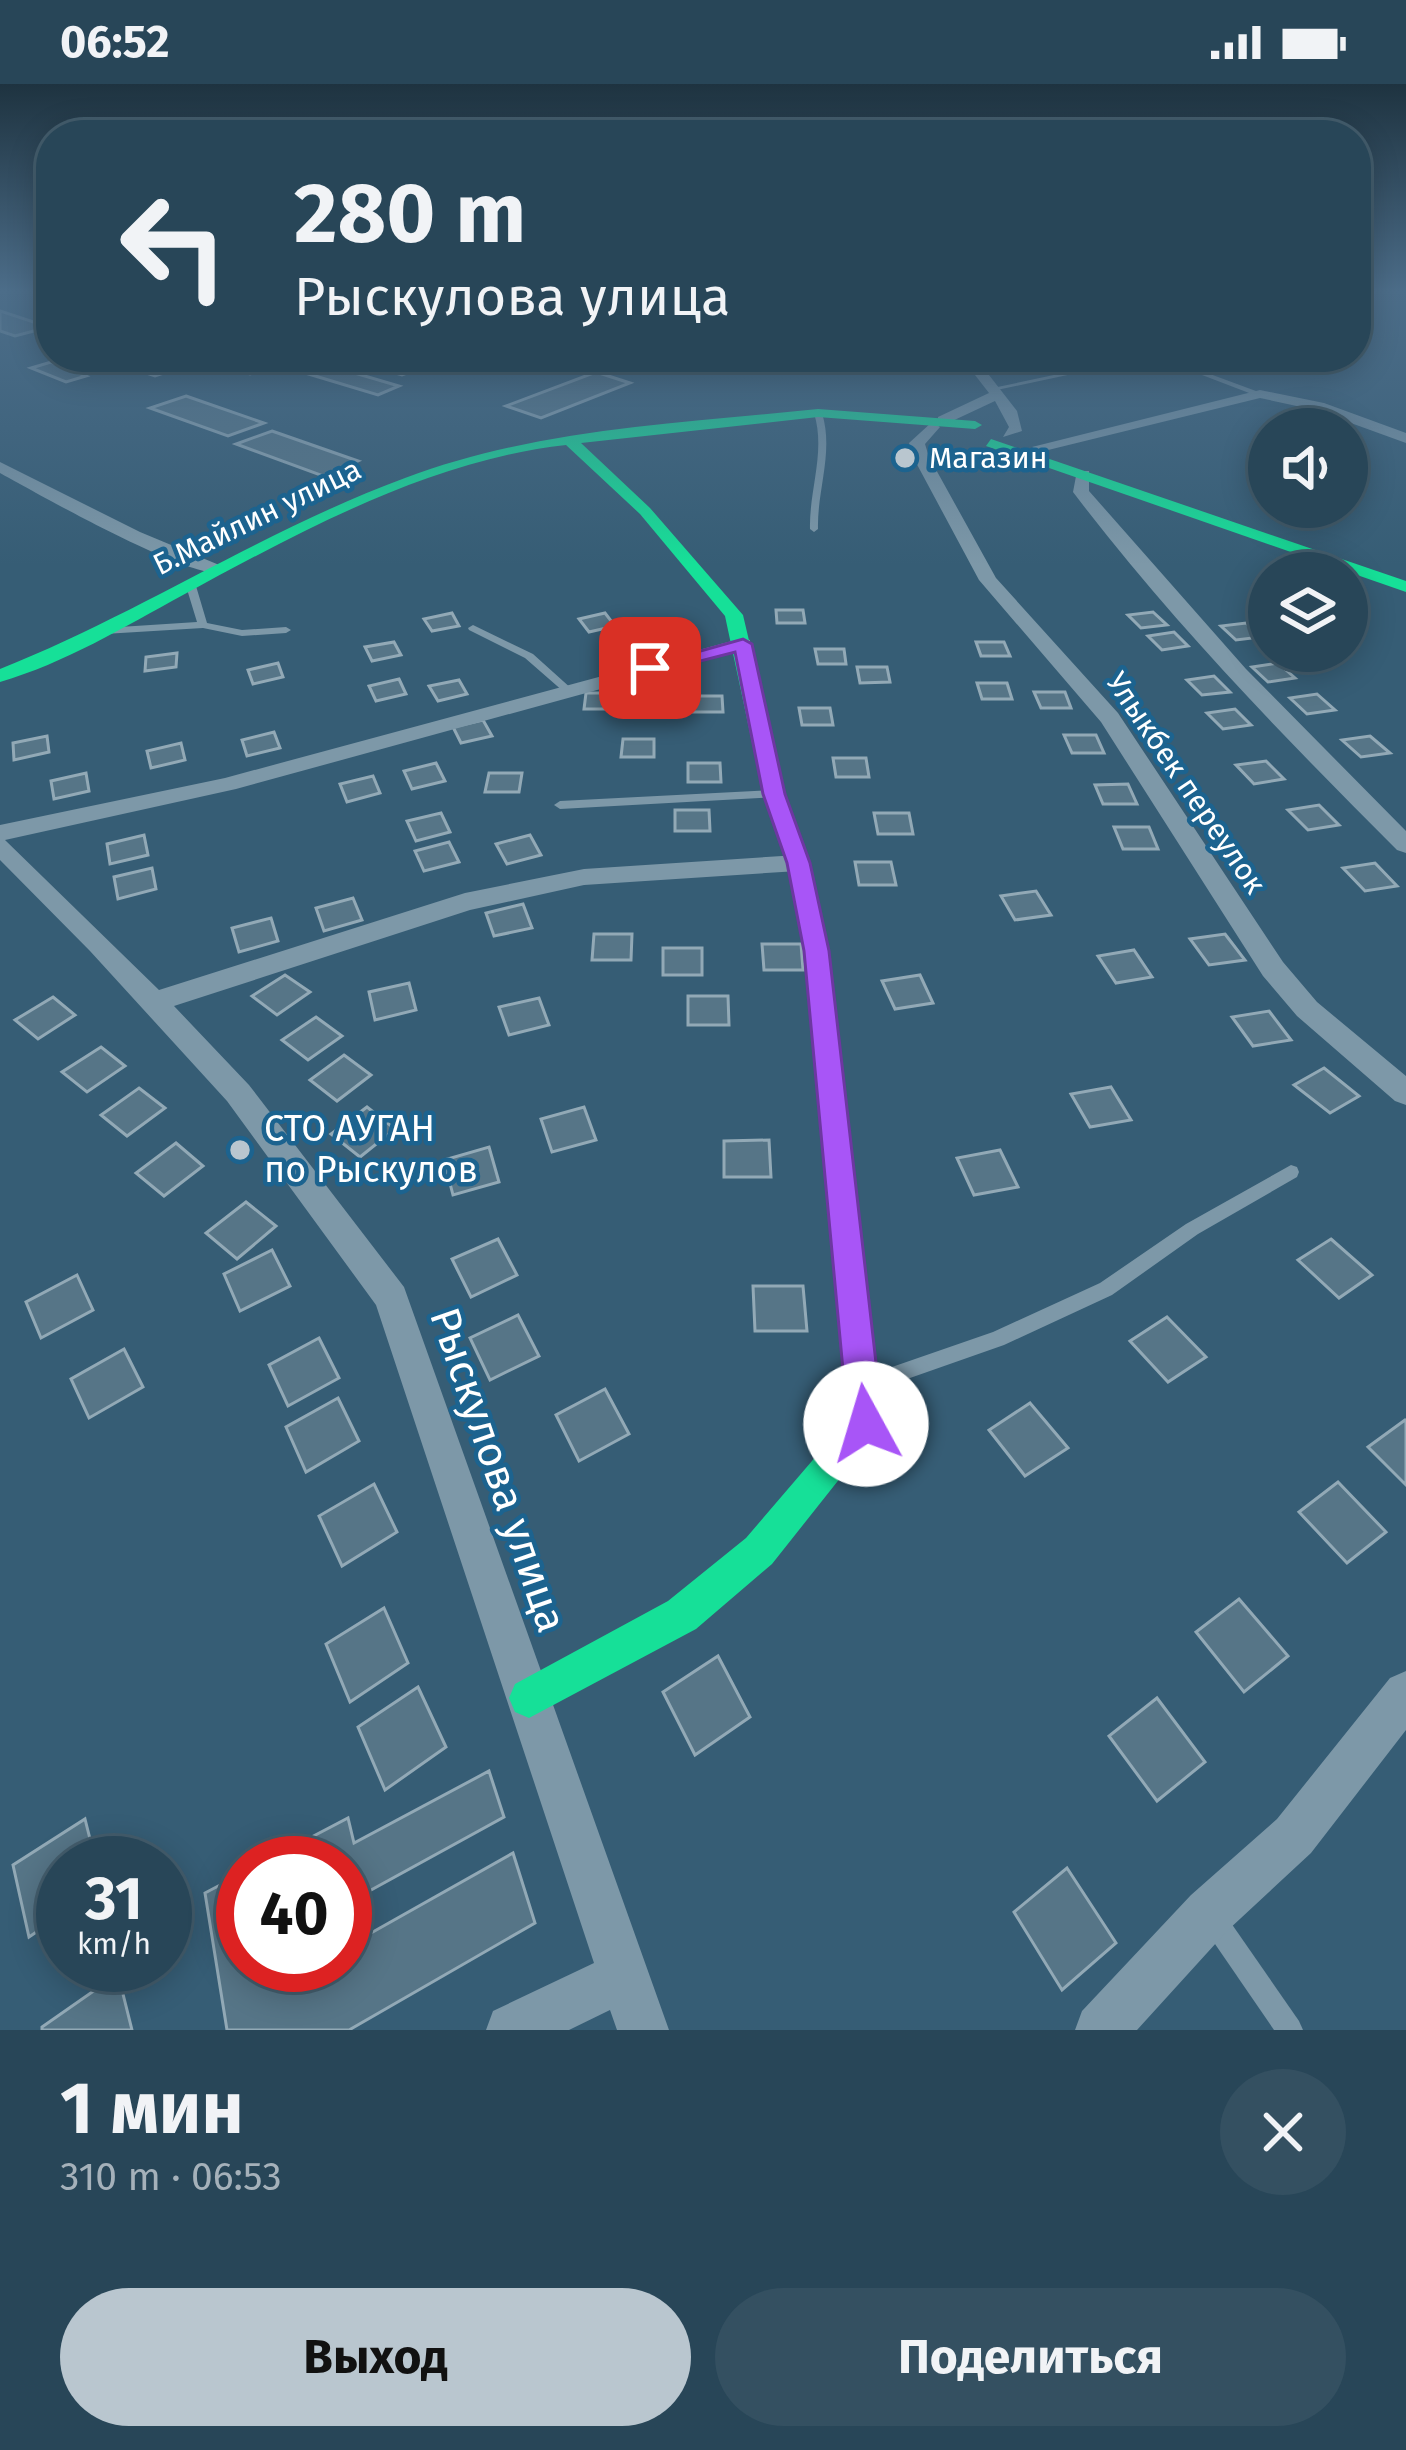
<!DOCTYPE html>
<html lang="ru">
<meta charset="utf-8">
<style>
:root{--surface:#284658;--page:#345061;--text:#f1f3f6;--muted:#a5b1ba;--line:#445e6e;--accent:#b9c6cf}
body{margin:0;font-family:"Fira Sans",sans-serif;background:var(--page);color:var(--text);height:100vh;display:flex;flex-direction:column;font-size:45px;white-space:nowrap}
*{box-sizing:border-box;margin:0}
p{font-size:39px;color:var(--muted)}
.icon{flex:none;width:66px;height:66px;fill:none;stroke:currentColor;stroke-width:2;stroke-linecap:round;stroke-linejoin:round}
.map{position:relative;height:1946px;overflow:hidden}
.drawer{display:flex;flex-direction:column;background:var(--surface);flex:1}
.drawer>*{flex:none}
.top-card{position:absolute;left:36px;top:36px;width:1335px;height:252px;border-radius:48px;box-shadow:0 6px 30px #0003,0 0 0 3px var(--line);background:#284658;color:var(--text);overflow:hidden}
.fabs{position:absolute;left:1248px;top:324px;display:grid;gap:24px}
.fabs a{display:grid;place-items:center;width:120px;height:120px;border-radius:50%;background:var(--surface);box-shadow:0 6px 30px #0003,0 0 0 3px var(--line);font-size:60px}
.speed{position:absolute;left:36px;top:1752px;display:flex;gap:24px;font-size:60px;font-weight:700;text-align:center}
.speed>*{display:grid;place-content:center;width:156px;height:156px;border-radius:50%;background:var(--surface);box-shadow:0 6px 30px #0003,0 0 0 3px var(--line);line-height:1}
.speed small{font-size:30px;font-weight:400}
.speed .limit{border:18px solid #d22;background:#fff;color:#111}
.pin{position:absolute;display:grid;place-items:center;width:102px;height:102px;color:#fff;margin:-51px;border-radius:24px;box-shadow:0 6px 18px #0006}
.me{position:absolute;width:132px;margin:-66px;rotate:354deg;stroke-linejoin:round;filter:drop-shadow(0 0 9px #0008)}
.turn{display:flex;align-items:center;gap:42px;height:252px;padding:0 60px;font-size:54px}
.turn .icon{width:156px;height:156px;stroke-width:2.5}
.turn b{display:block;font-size:84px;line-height:102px}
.round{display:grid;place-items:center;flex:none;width:126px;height:126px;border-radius:63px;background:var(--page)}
.head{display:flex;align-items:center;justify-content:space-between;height:204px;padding:0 60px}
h1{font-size:72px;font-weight:700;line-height:90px}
.cta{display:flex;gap:24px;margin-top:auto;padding:24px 60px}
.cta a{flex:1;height:138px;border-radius:72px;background:var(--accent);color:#111;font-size:48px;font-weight:700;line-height:138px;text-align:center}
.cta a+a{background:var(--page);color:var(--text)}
.status{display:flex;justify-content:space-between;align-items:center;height:84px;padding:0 60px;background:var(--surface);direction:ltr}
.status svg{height:33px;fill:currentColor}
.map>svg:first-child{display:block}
.building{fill:#567587;stroke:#92a9b6;stroke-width:3}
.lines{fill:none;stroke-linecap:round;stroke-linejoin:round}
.lane{fill:#7d98a8;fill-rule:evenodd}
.street{fill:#7d98a8;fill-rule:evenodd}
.fast{fill:#16e098;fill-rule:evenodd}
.route{fill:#a855f7;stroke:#6d37a1;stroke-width:3}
.poi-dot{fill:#b9c6cf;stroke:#1c638f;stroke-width:4.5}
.labels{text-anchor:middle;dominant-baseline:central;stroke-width:9;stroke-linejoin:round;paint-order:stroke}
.far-poi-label{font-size:30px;fill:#fff;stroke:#1c638f;text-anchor:start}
.far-street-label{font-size:30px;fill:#fff;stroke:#1c638f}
.poi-label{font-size:36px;fill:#fff;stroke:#1c638f;text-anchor:start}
.near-street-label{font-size:42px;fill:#fff;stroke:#1c638f}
</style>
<div class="status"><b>06:52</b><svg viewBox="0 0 49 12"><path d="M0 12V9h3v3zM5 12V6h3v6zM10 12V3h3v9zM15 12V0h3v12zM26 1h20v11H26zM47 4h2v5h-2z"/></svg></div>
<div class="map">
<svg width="1406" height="1946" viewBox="0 0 1406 1946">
<rect width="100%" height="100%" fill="#365d75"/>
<g class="building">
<polygon points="0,227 49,243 15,252 0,247"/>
<polygon points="98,273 163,273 188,281 155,292"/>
<polygon points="230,273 266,273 285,279 250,290 215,278"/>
<polygon points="341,273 388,273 423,283 402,291"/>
<polygon points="51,278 86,292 66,298 31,284"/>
<polygon points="324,280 399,302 378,311 302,288"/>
<polygon points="596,288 630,299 541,334 506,322"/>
<polygon points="186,312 264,339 228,352 150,324"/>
<polygon points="272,347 358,377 323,392 236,360"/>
<polygon points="776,526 803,526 805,539 777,539"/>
<polygon points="1153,528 1167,541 1141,544 1128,531"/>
<polygon points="452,529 459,542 432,547 424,535"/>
<polygon points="605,529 615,542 589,548 579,535"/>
<polygon points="1246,539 1261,553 1236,556 1221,542"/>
<polygon points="1174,548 1188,562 1162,566 1148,552"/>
<polygon points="394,558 401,571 372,577 365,563"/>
<polygon points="976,558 1004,558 1010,572 981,572"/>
<polygon points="815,565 844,565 846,580 818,580"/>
<polygon points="177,569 176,583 145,587 146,573"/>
<polygon points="278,579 283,593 253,600 248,586"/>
<polygon points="1278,579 1295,594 1268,598 1252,583"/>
<polygon points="857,583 887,583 890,598 860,599"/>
<polygon points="1214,592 1230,608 1202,611 1187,596"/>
<polygon points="399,595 406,610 376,617 369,602"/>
<polygon points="459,596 467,610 438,617 429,602"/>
<polygon points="977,599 1007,599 1012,615 982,615"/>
<polygon points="1034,608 1065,608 1071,624 1041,624"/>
<polygon points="586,609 616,609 615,625 584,625"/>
<polygon points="1317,610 1335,626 1307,630 1290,614"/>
<polygon points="692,612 722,612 723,628 691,628"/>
<polygon points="799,624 830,624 833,641 802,641"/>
<polygon points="1235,625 1251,641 1223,645 1207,629"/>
<polygon points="483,636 492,652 461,659 453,643"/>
<polygon points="274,648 280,664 247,672 242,656"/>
<polygon points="1064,651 1096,651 1104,669 1072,669"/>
<polygon points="47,652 49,668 14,676 13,659"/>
<polygon points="1370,652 1390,669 1361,673 1342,656"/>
<polygon points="623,655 654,655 654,673 621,673"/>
<polygon points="181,659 185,676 151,684 147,667"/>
<polygon points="833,674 866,674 869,693 836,693"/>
<polygon points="1266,677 1284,695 1254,700 1236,681"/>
<polygon points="436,679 445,697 412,705 404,687"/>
<polygon points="688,679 720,679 721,698 688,698"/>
<polygon points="86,689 89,707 54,715 51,697"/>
<polygon points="489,689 522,689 519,708 485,708"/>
<polygon points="373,692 380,709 347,718 340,700"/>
<polygon points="1128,700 1137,720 1103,720 1095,701"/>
<polygon points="1319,721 1339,741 1308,746 1288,726"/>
<polygon points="675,726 709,726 710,747 675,747"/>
<polygon points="441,729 450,748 416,757 407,737"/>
<polygon points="874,729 909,729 913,750 878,750"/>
<polygon points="1114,743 1149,743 1158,765 1123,765"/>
<polygon points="144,751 148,771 110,780 107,760"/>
<polygon points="530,751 541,771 507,780 496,760"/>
<polygon points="449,758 459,778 424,787 415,767"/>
<polygon points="855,778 891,778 896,801 859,801"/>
<polygon points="1375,779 1397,802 1365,807 1343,784"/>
<polygon points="152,784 156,805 118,815 114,793"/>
<polygon points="1036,807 1051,831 1015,836 1001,812"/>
<polygon points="353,814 362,836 324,847 316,824"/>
<polygon points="523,820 532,844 494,852 486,829"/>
<polygon points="271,834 278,857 239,868 232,844"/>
<polygon points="594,850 632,850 631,876 592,876"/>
<polygon points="1225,850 1245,876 1209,881 1190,855"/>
<polygon points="762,860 801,860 803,886 764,886"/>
<rect x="663" y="864" width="39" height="27"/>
<polygon points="1134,866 1152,893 1116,899 1098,872"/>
<polygon points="285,891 310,908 277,931 252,912"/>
<polygon points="920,891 933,919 895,925 882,897"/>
<polygon points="409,899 416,926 375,936 369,908"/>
<polygon points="688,912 728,912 729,941 688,941"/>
<polygon points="53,913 75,931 38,955 15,936"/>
<polygon points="539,914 549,941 509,951 499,923"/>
<polygon points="1269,927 1291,956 1253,962 1232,933"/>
<polygon points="316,933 342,952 308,976 282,956"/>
<polygon points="101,963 125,982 87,1008 62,988"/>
<polygon points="344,971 371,991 337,1017 310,996"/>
<polygon points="1324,984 1359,1012 1330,1029 1294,1001"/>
<polygon points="1111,1003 1131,1036 1090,1043 1071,1010"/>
<polygon points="139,1004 165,1024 127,1052 101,1031"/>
<polygon points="367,1023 395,1045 360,1073 331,1050"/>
<polygon points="584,1023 596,1056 552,1068 541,1035"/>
<polygon points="769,1056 771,1093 724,1093 724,1057"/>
<polygon points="176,1059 203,1082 164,1112 136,1089"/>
<polygon points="489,1063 499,1098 453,1111 444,1076"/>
<polygon points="1000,1066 1018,1103 974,1111 957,1074"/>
<polygon points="246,1118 276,1142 237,1175 206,1149"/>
<polygon points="498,1155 517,1191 471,1213 452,1175"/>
<polygon points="1331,1155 1372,1191 1339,1214 1298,1176"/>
<polygon points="272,1166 290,1202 240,1227 224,1190"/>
<polygon points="77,1191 93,1226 41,1254 26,1218"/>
<polygon points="753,1202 803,1202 807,1247 755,1247"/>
<polygon points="518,1231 539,1272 490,1296 470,1254"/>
<polygon points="1167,1233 1206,1273 1168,1298 1130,1257"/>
<polygon points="319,1254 339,1294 288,1322 269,1281"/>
<polygon points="124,1265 143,1303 89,1334 71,1295"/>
<polygon points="605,1305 629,1350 579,1377 556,1331"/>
<polygon points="338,1314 359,1357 306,1388 286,1343"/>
<polygon points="1030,1319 1068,1364 1025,1392 989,1346"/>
<polygon points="1405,1336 1406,1337 1406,1401 1368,1363"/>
<polygon points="1338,1398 1386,1448 1347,1479 1299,1428"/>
<polygon points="374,1400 397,1448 342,1482 319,1432"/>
<polygon points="1239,1515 1288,1572 1244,1608 1196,1548"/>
<polygon points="384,1524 408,1579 350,1618 326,1560"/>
<polygon points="718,1572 750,1633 695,1671 663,1608"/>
<polygon points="418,1603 446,1663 385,1706 358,1643"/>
<polygon points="1157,1614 1205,1678 1157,1717 1109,1652"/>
<polygon points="489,1687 504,1733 362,1811 371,1849 513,1769 535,1839 349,1946 227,1946 205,1809 243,1789 243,1881 345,1881 345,1779 262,1779 348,1734 354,1759"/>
<polygon points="85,1735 96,1779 63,1779 63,1830 29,1853 13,1781"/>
<polygon points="1067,1784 1116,1859 1062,1906 1014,1828"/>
<polygon points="118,1890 132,1946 42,1946 42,1943"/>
</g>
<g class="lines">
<g class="lane">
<polygon points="1139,273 1152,273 992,307 988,305"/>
<polygon points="1155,273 1164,273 1264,310 1257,312"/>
<path d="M818,327L822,329C834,368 817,405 818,445L814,448L810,445C809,405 826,368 814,329Z"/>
<polygon points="191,499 196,502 207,539 242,546 286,543 291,546 286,549 242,552 203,544 104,550 99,547 104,544 197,538 186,502"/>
<polygon points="473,541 533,570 573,606 564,608 525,574 469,546 468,544"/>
<polygon points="773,706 777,707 777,713 560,725 554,721 560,717"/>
<polygon points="1291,1081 1297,1083 1299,1088 1297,1093 1198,1150 1112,1211 1004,1261 873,1307 866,1304 864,1298 866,1292 993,1248 1100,1199 1186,1140"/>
<polygon points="1213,1822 1222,1826 1299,1937 1303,1946 1274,1946 1204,1844 1200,1835 1204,1826"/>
</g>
<g class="street">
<polygon points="961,273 975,273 1017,327 1022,347 1003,353 1009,343 995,317 948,339 938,339 938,333 989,309"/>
<polygon points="1260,306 1324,319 1406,349 1406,359 1315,326 1260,314 1040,368 1032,363"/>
<polygon points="932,338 940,343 925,360 929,373 996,494 1118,629 1283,878 1317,918 1406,992 1406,1021 1395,1017 1297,932 1263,892 1101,638 979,496 913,373 909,359"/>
<path d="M0,378L140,448L224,483L226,487C203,504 33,407 0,389Z"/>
<path d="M1077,387H1089V407L1246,585L1406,747V769L1397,766C1284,653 1170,536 1073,408Z"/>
<polygon points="743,554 750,556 750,564 236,705 5,756 159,906 465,809 584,785 798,771 811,779 798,787 584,801 470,826 174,922 249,1001 404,1203 669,1946 617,1946 610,1926 569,1946 486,1946 493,1927 594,1879 376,1221 227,1017 90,867 0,776 0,741 225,694"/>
<polygon points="1406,1587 1406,1646 1311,1769 1227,1847 1137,1946 1075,1946 1082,1927 1191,1811 1277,1735 1390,1594"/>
</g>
<g class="fast">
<path d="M818,325L975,337L982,341L975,345L818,333L581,359L650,424L743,531L785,710L809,779L829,867L883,1340L772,1480L696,1545L529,1634L515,1628L509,1614L515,1600L668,1517L746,1454L848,1335L805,867L787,779L763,710L725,532L640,430L566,361C431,376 301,447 183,511C124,543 65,579 0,598V585C139,530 264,446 405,394C538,344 678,340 818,325Z"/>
<polygon points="991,355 1406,497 1406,508 986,362"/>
</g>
</g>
<linearGradient id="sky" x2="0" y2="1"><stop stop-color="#1e3340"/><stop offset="0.43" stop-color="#4c6d89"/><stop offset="1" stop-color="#4c6d89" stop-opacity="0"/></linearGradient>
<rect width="1406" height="481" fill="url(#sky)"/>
<polygon class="route" points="743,555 752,560 785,710 810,779 829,867 883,1340 878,1352 866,1357 853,1352 848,1340 804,867 787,779 763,710 735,568 650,590 640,584"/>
<g class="poi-dot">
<circle cx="905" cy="374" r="12"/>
<circle cx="240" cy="1066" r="12"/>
</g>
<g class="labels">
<g class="far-poi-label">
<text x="929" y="374">Магазин</text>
</g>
<g class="far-street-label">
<text transform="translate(257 433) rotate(-26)">Б.Майлин улица</text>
<text transform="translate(1186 699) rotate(56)">Улыкбек переулок</text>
</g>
<g class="poi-label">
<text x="264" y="1045">СТО АУГАН<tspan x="264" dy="41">по Рыскулов</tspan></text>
</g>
<g class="near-street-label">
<text transform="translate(498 1386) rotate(71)">Рыскулова улица</text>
</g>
</g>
</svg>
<div class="fabs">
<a><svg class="icon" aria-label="sound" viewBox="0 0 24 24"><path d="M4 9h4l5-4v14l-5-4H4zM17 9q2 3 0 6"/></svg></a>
<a><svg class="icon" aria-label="layers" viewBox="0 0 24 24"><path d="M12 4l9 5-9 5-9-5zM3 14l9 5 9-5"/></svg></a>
</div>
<div class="speed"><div>31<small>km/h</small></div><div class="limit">40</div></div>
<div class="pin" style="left:650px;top:584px;background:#d93025"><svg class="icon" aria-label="arrive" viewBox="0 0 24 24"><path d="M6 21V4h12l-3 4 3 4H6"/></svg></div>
<svg class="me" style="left:866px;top:1340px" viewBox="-20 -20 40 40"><circle r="19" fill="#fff"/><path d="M0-13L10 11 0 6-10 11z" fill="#a855f7"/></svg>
<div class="top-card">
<div class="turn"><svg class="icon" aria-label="left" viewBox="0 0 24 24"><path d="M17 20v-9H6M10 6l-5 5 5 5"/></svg><div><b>280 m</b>Рыскулова улица</div></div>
</div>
</div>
<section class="drawer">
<div class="head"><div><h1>1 мин</h1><p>310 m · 06:53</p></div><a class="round"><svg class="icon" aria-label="close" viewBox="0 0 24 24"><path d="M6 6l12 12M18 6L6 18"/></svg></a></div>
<div class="cta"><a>Выход</a><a>Поделиться</a></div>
</section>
